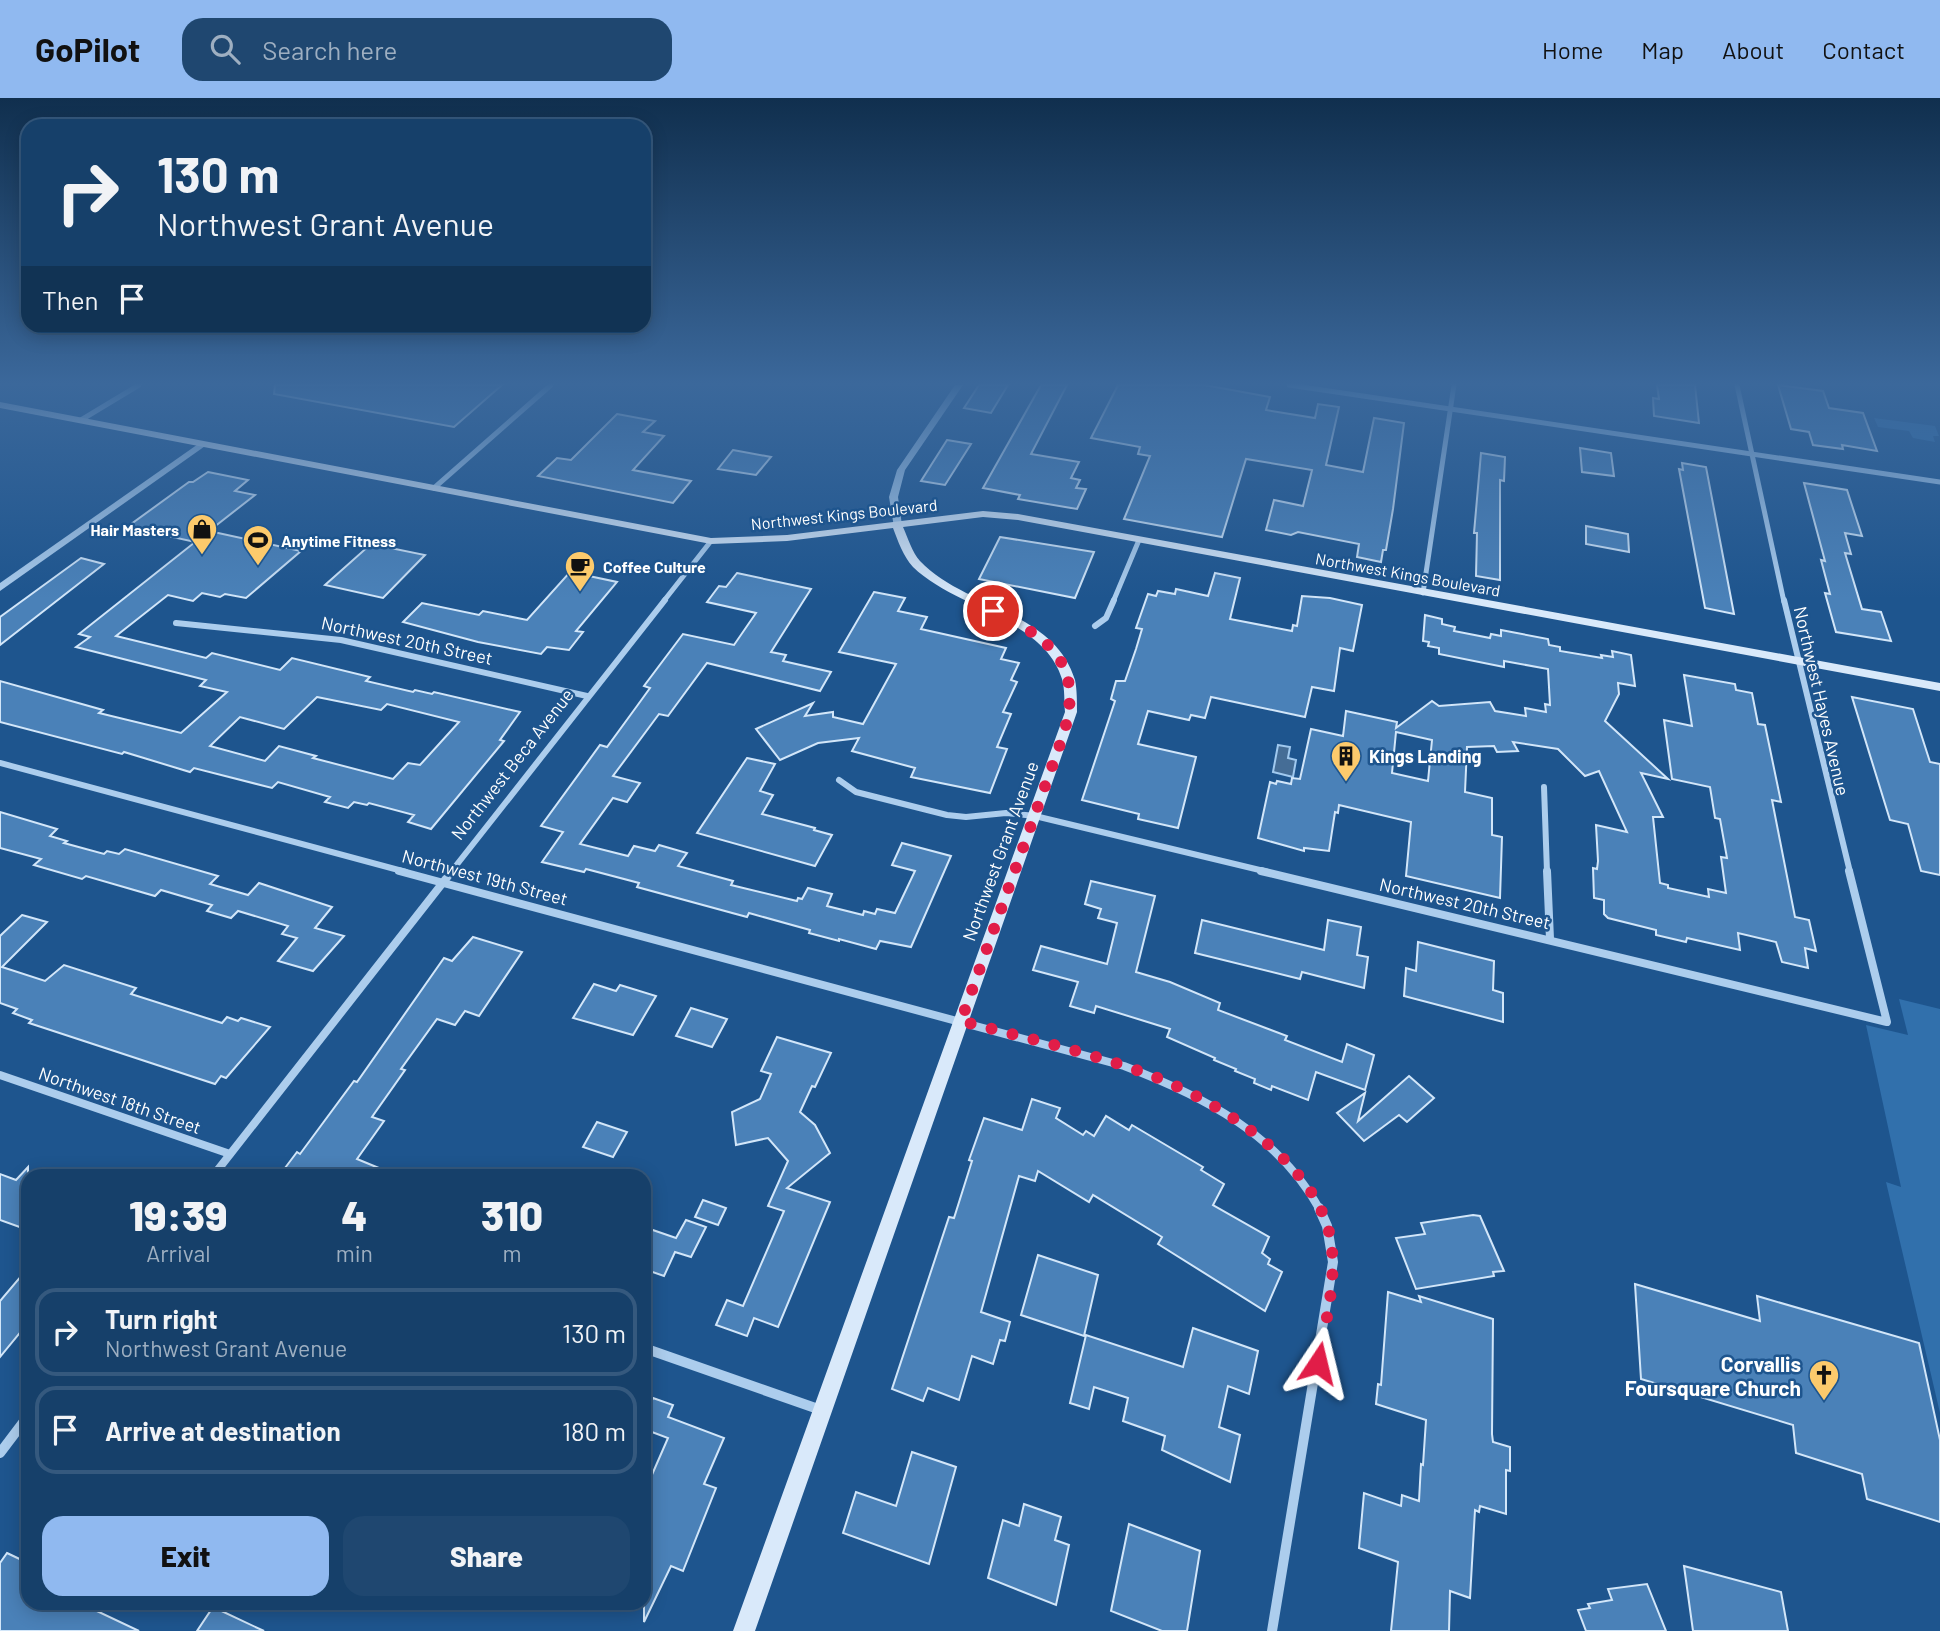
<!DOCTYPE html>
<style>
:root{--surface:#16406a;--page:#1f4770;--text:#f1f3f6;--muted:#9eafc1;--line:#35597e;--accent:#90b9f0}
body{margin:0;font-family:Barlow,sans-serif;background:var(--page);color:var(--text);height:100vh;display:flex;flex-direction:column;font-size:26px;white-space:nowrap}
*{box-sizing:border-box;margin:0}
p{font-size:23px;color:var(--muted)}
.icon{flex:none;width:38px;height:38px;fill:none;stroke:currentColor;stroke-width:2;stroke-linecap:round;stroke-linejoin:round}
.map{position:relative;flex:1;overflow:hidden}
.drawer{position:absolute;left:21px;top:1071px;width:630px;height:441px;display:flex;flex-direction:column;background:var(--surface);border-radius:21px;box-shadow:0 4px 18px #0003,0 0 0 2px var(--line)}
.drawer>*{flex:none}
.hud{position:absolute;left:21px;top:21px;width:630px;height:214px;border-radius:21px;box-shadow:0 4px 18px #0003,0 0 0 2px var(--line);background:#16406a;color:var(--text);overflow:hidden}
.pin{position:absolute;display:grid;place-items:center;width:60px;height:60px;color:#fff;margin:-30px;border:4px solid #fff;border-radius:50%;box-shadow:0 2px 7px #0007}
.me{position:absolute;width:77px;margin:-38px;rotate:10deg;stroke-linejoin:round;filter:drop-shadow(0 0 5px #0008)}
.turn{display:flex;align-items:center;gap:24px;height:147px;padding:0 21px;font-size:32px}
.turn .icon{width:91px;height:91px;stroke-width:2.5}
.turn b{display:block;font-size:49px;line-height:60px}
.then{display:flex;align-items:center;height:66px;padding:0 21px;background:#0003;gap:14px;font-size:26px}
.eta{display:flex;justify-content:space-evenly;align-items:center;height:119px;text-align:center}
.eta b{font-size:42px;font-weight:800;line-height:49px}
.cta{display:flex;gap:14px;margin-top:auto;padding:14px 21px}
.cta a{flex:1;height:80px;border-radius:21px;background:var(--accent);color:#111;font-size:28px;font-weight:800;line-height:80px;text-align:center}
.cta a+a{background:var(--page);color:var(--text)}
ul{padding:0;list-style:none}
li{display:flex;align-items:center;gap:21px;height:88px;margin:0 14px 10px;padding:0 7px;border:4px solid var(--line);border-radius:21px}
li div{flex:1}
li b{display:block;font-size:26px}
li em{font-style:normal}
header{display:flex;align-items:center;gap:42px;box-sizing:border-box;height:98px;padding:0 35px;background:var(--accent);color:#111}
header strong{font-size:33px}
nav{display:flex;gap:38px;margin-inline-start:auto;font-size:24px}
.search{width:490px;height:63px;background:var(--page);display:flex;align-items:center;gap:18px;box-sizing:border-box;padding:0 24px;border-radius:21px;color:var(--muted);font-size:26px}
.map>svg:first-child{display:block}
.green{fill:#3170ac}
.water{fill:#456d96;stroke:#a0c9ef;stroke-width:2}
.building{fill:#4a81b8;stroke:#d2e6f9;stroke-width:2;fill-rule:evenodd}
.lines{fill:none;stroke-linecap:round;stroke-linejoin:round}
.minor-far3{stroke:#accded;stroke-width:5}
.minor-far2{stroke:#accded;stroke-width:6}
.minor-far1{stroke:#accded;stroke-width:8}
.minor{stroke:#accded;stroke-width:10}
.tertiary{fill:#accded;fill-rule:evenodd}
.secondary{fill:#d9e9fa;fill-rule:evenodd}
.route{stroke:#e11d48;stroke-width:12;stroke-dasharray:0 21.6}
.labels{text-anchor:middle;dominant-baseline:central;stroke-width:5;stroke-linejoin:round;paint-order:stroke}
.far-street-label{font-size:16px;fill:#fff;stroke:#1e558e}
.far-poi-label{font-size:16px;font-weight:bold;fill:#fff;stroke:#1e558e;text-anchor:start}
.street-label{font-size:18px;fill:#fff;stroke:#1e558e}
.poi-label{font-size:18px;font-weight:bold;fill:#fff;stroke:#1e558e;text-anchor:start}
.near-poi-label{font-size:21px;font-weight:bold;fill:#fff;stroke:#1e558e;text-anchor:end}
</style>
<header>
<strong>GoPilot</strong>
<div class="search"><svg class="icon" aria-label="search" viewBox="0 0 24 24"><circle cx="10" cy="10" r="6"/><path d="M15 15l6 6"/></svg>Search here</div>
<nav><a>Home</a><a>Map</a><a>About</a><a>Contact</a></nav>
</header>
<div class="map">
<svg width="1940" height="1533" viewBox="0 0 1940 1533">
<rect width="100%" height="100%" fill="#1e558e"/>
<g class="green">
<polygon points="1874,320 1935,328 1939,338 1933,338 1935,344 1913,340 1909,333 1878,329"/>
<polygon points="1899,901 1940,911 1940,1315 1886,1084 1901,1089 1866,927 1908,937"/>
</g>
<polygon class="water" points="1278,647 1290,649 1288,660 1296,662 1293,679 1273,674"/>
<g class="building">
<polygon points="275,287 502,287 454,329 274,296"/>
<polygon points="979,287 1008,287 991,315 964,310"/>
<polygon points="1041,287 1067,287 1031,356 1079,364 1071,380 1080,382 1076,390 1086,391 1077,411 1018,401 1020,397 983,390"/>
<polygon points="1118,287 1204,287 1221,290 1270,299 1266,312 1315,320 1318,306 1339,309 1326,367 1363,374 1374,320 1404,325 1393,411 1386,452 1383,452 1381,464 1357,459 1359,446 1298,434 1291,437 1266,432 1274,402 1303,408 1312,372 1246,361 1222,439 1124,421 1150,358 1138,356 1140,349 1091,340"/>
<polygon points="1657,287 1695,287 1699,325 1654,318 1653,300 1659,301"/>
<polygon points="1778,287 1823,293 1829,310 1863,315 1877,353 1842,347 1843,351 1813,347 1809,334 1791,331"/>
<polygon points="617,316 655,323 643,334 664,338 633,372 691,383 673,405 538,378 557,360 571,362"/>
<polygon points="947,342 971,346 945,387 921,383"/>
<polygon points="1580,350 1611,355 1614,378 1582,374"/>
<polygon points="733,352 771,359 756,377 718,371"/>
<polygon points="1481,355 1505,359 1504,383 1500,382 1500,482 1476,478 1477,435 1474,435"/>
<polygon points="1682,365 1706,369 1734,516 1705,510 1679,371 1683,372"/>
<polygon points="208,374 248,382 235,393 255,397 195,444 127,429 189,384 193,384"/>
<polygon points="1804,385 1847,392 1862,438 1845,435 1851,456 1845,455 1862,511 1881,514 1891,543 1836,534 1825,495 1830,496 1821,462 1825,463"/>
<polygon points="1586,428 1628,436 1629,454 1586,446"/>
<path d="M209,433L301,453L246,500L225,496L220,499L202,495L193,503L168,497L116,538L206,560L212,555L280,572L292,560L370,579L366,583L413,594L415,592L432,596L434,594L520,614L500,642L504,643L431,731L408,724L414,717L369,705L367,707L354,704L348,710L325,704L330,699L278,684L272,690L194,670L190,674L124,654L122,656L0,624V583L103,612L99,615L181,635L227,594L200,588L206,582L76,549L90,539L79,536ZM317,599L381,612L387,606L459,624L420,667L408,665L393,681L313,660L316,658L279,648L265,663L210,648L240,619L284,631Z"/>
<polygon points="1000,439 1094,454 1075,500 979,481"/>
<polygon points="371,446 425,457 383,500 325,487"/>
<polygon points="81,460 104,466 0,547 0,519"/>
<polygon points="570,474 617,484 576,533 583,534 569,552 547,549 541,556 478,544 403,524 422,505 479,517 483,513 527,522"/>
<polygon points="737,475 811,491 771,554 786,557 783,563 831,574 820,593 707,565 668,618 659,616 613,678 640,685 627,704 613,700 580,746 628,758 634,748 655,753 659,747 687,755 678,768 733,783 731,787 797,803 798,800 802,801 808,790 832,796 827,808 863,817 864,813 875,816 877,811 895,815 915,773 892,767 902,745 951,758 911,849 880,843 876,851 839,841 839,843 809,835 810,832 749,815 747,819 637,789 639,785 586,771 584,774 542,764 563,734 541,728 600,647 607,649 637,608 650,590 644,588 683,536 734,547 756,515 707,504 719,488 726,489"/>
<polygon points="1215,475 1240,480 1230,521 1292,533 1293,527 1297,528 1302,498 1330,500 1362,507 1353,553 1340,550 1334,593 1312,589 1305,619 1211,599 1205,620 1191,617 1189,622 1148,613 1138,646 1196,659 1178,730 1138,721 1139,716 1082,702 1115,603 1111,601 1116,583 1125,583 1136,551 1142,531 1136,530 1148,496 1156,498 1158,493 1175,496 1176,491 1208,498"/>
<polygon points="874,494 905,500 898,513 927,519 921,531 1006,550 1001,561 1019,565 1011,582 1017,584 1003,614 1011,616 997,649 1007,651 990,695 911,679 915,670 852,653 859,640 818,645 780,662 756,631 813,605 805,618 833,614 833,619 863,626 896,566 839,554"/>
<path d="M1425,517L1442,521V526L1455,529L1454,533L1490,540L1491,536L1501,538V532L1548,541L1549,547L1560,549V553L1602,560L1601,557L1613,559L1612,553L1631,557L1635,588L1618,585L1619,596L1605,623L1668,681L1641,675L1663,719H1653L1660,785L1668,787V790L1709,799L1708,791L1726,795L1721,759L1727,760L1720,721L1715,720L1710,689L1672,681L1664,622L1692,628L1684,577L1735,586L1736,592L1752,595L1758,626L1765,627L1781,704L1772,702L1795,819L1809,822L1816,853L1805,850L1808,870L1782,864L1776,844L1738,835L1740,852L1687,840L1686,844L1656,837V832L1608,820L1604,816V802L1594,800L1593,770L1597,771L1598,763L1596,727L1627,734L1599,673L1585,678L1558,651L1513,644L1518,653L1497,654L1494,648L1467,649L1465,694L1492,700V737L1502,739L1500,800L1406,778L1411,724L1339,707L1338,715L1335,714L1329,753L1304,750V753L1258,740L1270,684L1276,686L1277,683L1291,686L1292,680L1300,681L1311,631L1343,638L1346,613L1397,624L1396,630L1432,603L1439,608L1490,604L1495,613L1526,618L1525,610L1546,614L1545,606L1550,607L1548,571L1504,563V569L1439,556V550L1428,548L1429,544L1423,543ZM1396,634L1432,642L1428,683L1392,675Z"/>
<polygon points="1852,599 1913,611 1930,664 1940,666 1940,777 1921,773 1908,726 1890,722"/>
<polygon points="747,660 775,666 760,693 773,697 762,716 815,730 814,732 832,737 815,768 697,735"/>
<polygon points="0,714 57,731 50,738 67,743 64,745 104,756 107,753 119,756 125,751 218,778 210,786 248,797 259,785 332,809 315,830 344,838 313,873 278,863 297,840 282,836 288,828 238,813 231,820 207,813 212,807 161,792 155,798 86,778 82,781 34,767 41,761 0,750"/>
<polygon points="1091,783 1155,798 1136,874 1170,884 1220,905 1218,912 1287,938 1285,942 1342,964 1347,946 1374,957 1365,992 1316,974 1308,1002 1272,988 1271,992 1254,985 1255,981 1235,973 1236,971 1214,962 1215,960 1167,939 1170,931 1096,908 1094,915 1070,908 1078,884 1033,872 1041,848 1107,866 1117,825 1098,820 1101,811 1085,806"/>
<polygon points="22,817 47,824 2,869 45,883 64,867 136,890 131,896 222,925 227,919 238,923 241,920 270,929 226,980 221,978 215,986 29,925 32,922 13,915 17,911 0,905 0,838"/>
<polygon points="1202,822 1324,852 1328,822 1361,829 1357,857 1368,859 1364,890 1302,874 1300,881 1195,855"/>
<polygon points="473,839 522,854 479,918 465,913 455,927 437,921 401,971 405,972 372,1019 384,1023 357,1061 391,1075 391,1078 279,1078 297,1054 300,1056 354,983 357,984 444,860 452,863"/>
<polygon points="1418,844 1494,863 1493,892 1503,895 1503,924 1404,898 1406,870 1416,873"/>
<polygon points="594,886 616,893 620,887 656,898 633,937 573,920"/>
<polygon points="691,910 727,921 712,949 676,938"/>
<polygon points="777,939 831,955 815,989 812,988 800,1014 815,1027 830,1055 787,1090 830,1104 778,1229 754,1220 747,1238 716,1227 727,1202 743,1208 784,1113 768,1108 788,1063 768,1040 736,1047 732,1014 760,1001 771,976 761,973"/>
<polygon points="1409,978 1434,1000 1407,1024 1399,1017 1364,1043 1337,1015 1365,995 1358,1023"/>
<polygon points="1032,1001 1060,1010 1056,1020 1083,1037 1086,1033 1094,1038 1106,1018 1129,1032 1132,1027 1203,1069 1201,1072 1224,1086 1213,1107 1269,1139 1262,1155 1270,1161 1268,1166 1282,1174 1265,1213 1158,1146 1162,1139 1093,1097 1089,1104 1038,1073 1035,1083 1019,1078 981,1214 1010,1224 1005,1243 1000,1242 993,1266 972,1258 959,1302 928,1290 923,1303 892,1291 949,1119 954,1120 972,1063 969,1062 984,1020 1022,1032"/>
<polygon points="597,1024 627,1034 613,1059 583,1049"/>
<polygon points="28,1069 28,1132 0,1122 0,1076 16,1082"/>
<polygon points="703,1102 726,1110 718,1127 695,1119"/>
<polygon points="1473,1117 1480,1118 1504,1173 1493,1174 1494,1178 1416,1191 1396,1140 1425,1136 1421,1125"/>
<polygon points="686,1122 706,1129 691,1159 675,1154 664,1178 644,1171 644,1129 676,1140"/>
<polygon points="1038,1157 1098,1177 1084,1238 1021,1217"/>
<polygon points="28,1170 28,1225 0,1259 0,1203"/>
<polygon points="1635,1186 1760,1223 1757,1198 1919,1245 1940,1342 1940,1424 1867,1401 1862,1376 1796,1355 1793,1327 1641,1281"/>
<polygon points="1388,1194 1421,1204 1419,1198 1493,1221 1492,1336 1493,1344 1510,1349 1510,1373 1506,1372 1506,1416 1480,1408 1479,1414 1475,1412 1470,1500 1450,1493 1449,1533 1391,1533 1398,1464 1359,1450 1364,1395 1401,1408 1402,1397 1419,1403 1421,1366 1423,1367 1426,1322 1376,1306 1378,1286 1381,1287"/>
<polygon points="1193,1230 1258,1253 1249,1296 1228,1288 1219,1329 1240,1337 1230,1384 1162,1352 1165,1338 1123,1323 1128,1300 1094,1289 1089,1311 1070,1305 1086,1237 1183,1269"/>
<polygon points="653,1300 673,1307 668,1319 724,1340 704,1386 716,1390 683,1473 671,1468 644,1524 644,1395 668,1340 644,1331 644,1319"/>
<polygon points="912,1354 956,1369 929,1466 843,1435 856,1394 896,1408"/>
<polygon points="1024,1406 1061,1419 1055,1442 1069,1447 1056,1507 988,1480 1003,1422 1019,1428"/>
<polygon points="1129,1426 1200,1453 1187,1533 1162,1533 1111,1513"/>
<polygon points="7,1455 28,1465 28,1505 80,1505 139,1533 0,1533 0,1465"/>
<polygon points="1684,1468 1781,1494 1788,1533 1693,1533"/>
<polygon points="1647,1486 1666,1533 1586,1533 1578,1512 1590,1510 1588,1506 1612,1502 1608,1491"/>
<polygon points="213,1509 264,1533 197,1533"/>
</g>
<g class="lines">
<g class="minor-far3">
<polyline points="1289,287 1940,384"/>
<polyline points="1737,287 1784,504"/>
<polyline points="81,322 139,287"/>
<polyline points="434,390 551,287"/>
<polyline points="1423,495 1454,287"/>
<polyline points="663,504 711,443"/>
<polyline points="1113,504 1139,442"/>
</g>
<g class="minor-far2">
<polyline points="1784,502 1850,774"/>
<polyline points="176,525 341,542 587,598"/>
<polyline points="1095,528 1106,520 1114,502"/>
<polyline points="0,665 406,774"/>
<polyline points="839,682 856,694 947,717 966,719 1006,715 1035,718 1268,774"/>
<polyline points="1544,689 1547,774"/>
<polyline points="451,774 665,502"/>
</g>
<g class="minor-far1">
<path d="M399,773L1124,968C1203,998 1278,1036 1320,1112"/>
<polyline points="1261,773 1887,924 1849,773"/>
<polyline points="1547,773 1550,841"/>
<polyline points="0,977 230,1056"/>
<polyline points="213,1078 452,773"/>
</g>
<g class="minor">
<polyline points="644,1250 821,1312"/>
<polyline points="0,1355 28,1318"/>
<polyline points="1272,1533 1333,1164 1327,1128 1319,1110"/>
</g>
<g class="tertiary">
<polygon points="955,287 963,287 905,372 898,399 902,427 900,429 894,429 889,399 897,372"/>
<polygon points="201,344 208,346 0,493 0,485"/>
</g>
<path class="secondary" d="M0,304L711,440L787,437L983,413L1018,416L1940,585V593L1018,422L983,419L903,429C908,440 912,454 920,463C964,510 1054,512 1075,582C1077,591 1077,604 1077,614L755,1533H733L1065,614C1064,604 1065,591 1062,581C1044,521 955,510 913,469C903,458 898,443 893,430L787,443L711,446L0,310Z"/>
</g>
<linearGradient id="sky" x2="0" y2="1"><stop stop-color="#102f4e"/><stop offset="0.57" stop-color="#3b689b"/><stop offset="1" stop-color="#3b689b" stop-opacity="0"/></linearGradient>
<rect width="1940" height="501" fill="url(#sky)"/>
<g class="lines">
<path class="route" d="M993,513C1054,542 1084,568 1063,638L961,923C1026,940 1093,955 1155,979C1221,1005 1320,1068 1331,1144C1337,1184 1325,1226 1318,1265"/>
</g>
<defs>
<g id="shop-pin" transform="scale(1.575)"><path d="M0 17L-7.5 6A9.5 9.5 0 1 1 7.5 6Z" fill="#fcca6c" stroke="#1e558e"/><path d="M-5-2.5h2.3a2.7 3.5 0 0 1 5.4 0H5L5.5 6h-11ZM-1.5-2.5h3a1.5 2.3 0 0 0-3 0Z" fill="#111"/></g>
<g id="stadium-pin" transform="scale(1.575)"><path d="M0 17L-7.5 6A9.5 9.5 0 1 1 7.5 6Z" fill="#fcca6c" stroke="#1e558e"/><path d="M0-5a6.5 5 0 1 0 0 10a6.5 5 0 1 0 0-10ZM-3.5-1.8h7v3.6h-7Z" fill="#111"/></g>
<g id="cafe-pin" transform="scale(1.575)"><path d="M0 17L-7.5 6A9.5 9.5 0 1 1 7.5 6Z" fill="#fcca6c" stroke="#1e558e"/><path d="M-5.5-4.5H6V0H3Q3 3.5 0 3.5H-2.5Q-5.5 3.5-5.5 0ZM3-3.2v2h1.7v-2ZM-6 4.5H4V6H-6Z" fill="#111"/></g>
<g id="building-pin" transform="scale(1.575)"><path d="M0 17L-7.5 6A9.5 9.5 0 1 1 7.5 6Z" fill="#fcca6c" stroke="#1e558e"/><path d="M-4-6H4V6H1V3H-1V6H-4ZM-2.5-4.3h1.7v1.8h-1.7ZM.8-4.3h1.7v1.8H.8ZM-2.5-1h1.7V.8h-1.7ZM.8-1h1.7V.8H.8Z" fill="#111"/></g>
<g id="church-pin" transform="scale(1.575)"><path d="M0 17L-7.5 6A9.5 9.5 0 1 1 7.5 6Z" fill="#fcca6c" stroke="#1e558e"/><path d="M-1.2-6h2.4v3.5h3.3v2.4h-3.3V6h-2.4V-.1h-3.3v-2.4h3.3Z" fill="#111"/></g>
</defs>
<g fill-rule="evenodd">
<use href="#shop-pin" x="202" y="431"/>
<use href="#stadium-pin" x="258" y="442"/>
<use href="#cafe-pin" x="580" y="468"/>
<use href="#building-pin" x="1346" y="658"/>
<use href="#church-pin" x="1824" y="1277"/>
</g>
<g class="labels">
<g class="far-street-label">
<text transform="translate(844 416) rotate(-6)">Northwest Kings Boulevard</text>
<text transform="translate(1408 476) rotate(10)">Northwest Kings Boulevard</text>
</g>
<g class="far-poi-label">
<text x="179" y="431" text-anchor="end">Hair Masters</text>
<text x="281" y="442">Anytime Fitness</text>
<text x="603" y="468">Coffee Culture</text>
</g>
<g class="street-label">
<text transform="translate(407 542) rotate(12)">Northwest 20th Street</text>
<text transform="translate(1822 603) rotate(77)">Northwest Hayes Avenue</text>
<text transform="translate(512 666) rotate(-52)">Northwest Beca Avenue</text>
<text transform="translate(1000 753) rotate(-70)">Northwest Grant Avenue</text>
<text transform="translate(485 779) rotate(15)">Northwest 19th Street</text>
<text transform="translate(1465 805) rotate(13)">Northwest 20th Street</text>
<text transform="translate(120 1002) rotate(19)">Northwest 18th Street</text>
</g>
<g class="poi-label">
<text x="1369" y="658">Kings Landing</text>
</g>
<g class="near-poi-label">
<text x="1801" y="1265">Corvallis<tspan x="1801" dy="24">Foursquare Church</tspan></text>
</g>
</g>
</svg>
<div class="pin" style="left:993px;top:513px;background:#d93025"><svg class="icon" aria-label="arrive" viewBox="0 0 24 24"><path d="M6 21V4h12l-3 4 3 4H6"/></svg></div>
<svg class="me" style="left:1318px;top:1265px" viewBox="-20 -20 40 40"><path d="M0-17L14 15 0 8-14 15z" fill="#e11d48" stroke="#fff" stroke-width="4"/></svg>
<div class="hud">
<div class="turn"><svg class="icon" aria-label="right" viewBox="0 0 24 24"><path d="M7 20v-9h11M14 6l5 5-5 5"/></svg><div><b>130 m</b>Northwest Grant Avenue</div></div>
<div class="then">Then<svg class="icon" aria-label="arrive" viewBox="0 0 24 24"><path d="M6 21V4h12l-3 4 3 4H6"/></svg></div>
</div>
<section class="drawer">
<div class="eta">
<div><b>19:39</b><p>Arrival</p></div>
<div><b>4</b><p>min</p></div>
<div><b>310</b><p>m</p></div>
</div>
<ul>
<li><svg class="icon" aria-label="right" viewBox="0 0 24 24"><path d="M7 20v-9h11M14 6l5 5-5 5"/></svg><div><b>Turn right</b><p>Northwest Grant Avenue</p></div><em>130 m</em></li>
<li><svg class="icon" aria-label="arrive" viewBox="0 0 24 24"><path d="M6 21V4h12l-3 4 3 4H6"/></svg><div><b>Arrive at destination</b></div><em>180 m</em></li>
</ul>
<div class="cta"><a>Exit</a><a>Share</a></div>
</section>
</div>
